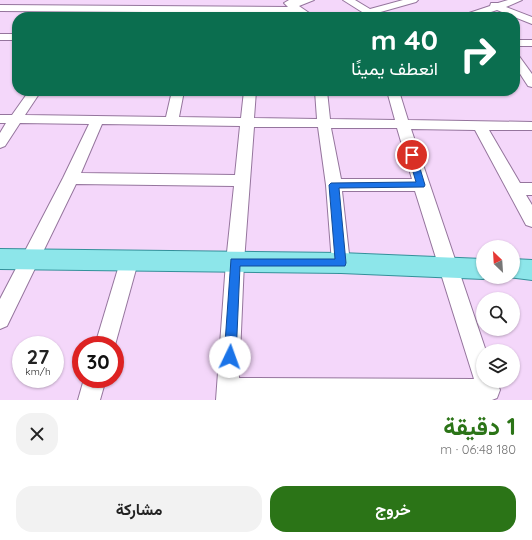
<!DOCTYPE html>
<html lang="ar">
<meta charset="utf-8">
<style>
:root{--surface:#fff;--page:#f2f2f2;--text:#222;--muted:#767676;--accent:#2b7417}
body{margin:0;font-family:Quicksand,Vazirmatn,sans-serif;background:var(--page);color:var(--text);direction:rtl;height:100vh;display:flex;flex-direction:column;font-size:15px;white-space:nowrap}
*{box-sizing:border-box;margin:0}
p{font-size:13px;color:var(--muted)}
.icon{flex:none;width:22px;height:22px;fill:none;stroke:currentColor;stroke-width:2;stroke-linecap:round;stroke-linejoin:round}
.map{position:relative;height:400px;overflow:hidden;direction:ltr}
.drawer{display:flex;flex-direction:column;background:var(--surface);flex:1}
.drawer>*{flex:none}
.guide{position:absolute;left:12px;top:12px;width:508px;height:84px;border-radius:16px;box-shadow:0 1px 3px #0004;direction:rtl;background:#0b6e4f;color:#fff;overflow:hidden}
.needle{width:26px;rotate:335deg}
.tools{position:absolute;left:476px;top:240px;display:grid;gap:8px}
.tools a{display:grid;place-items:center;width:44px;height:44px;border-radius:50%;background:var(--surface);box-shadow:0 1px 3px #0004;font-size:20px}
.speed{position:absolute;left:12px;top:336px;display:flex;gap:8px;font-size:20px;font-weight:700;text-align:center}
.speed>*{display:grid;place-content:center;width:52px;height:52px;border-radius:50%;background:var(--surface);box-shadow:0 1px 3px #0004;line-height:1}
.speed small{font-size:10px;font-weight:400}
.speed .limit{border:6px solid #d22;background:#fff;color:#111}
.pin{position:absolute;display:grid;place-items:center;width:34px;height:34px;color:#fff;margin:-17px;border:2px solid #fff;border-radius:50%;box-shadow:0 1px 4px #0007}
.me{position:absolute;width:44px;margin:-22px;rotate:3deg;stroke-linejoin:round;filter:drop-shadow(0 0 3px #0008)}
.turn{display:flex;align-items:center;gap:14px;height:84px;padding:0 16px;font-size:18px}
.turn .icon{width:52px;height:52px;stroke-width:2.5}
.turn b{display:block;font-size:28px;line-height:34px}
.round{display:grid;place-items:center;flex:none;width:42px;height:42px;border-radius:16px;background:var(--page)}
.summary{display:flex;align-items:center;justify-content:space-between;height:68px;padding:0 16px}
h1{font-size:24px;font-weight:700;line-height:30px;color:var(--accent)}
.cta{display:flex;gap:8px;margin-top:auto;padding:8px 16px}
.cta a{flex:1;height:46px;border-radius:16px;background:var(--accent);color:#fff;font-size:16px;font-weight:700;line-height:46px;text-align:center}
.cta a+a{background:var(--page);color:var(--text)}
.map>svg:first-child{display:block}
.lines{fill:none;stroke-linecap:round;stroke-linejoin:round}
.minor-casing{stroke:#95759d;stroke-width:2}
.major-casing{stroke:#34909a;stroke-width:2}
.minor{fill:#fff;fill-rule:evenodd}
.major{fill:#8de6ea;fill-rule:evenodd}
.route{fill:#1a73e8;stroke:#114b97}
</style>
<div class="map">
<svg width="532" height="400" viewBox="0 0 532 400">
<rect width="100%" height="100%" fill="#f4d7fa"/>
<g class="lines">
<g class="minor-casing">
<g id="minor">
<polygon points="289,0 314,0 299,6 315,17 304,17 297,13 0,11 0,5 288,7 284,3"/>
<polygon points="343,0 355,0 370,9 403,0 418,0 416,2 377,13 382,17 370,17"/>
<polygon points="508,0 522,0 506,7 532,17 532,24 497,10 476,17 461,17 463,15 490,6 491,3 498,3"/>
<rect x="0" y="34" width="17" height="6"/>
<rect x="515" y="40" width="17" height="6"/>
<polygon points="515,55 519,56 532,74 532,87 528,86 515,66"/>
<path d="M29,91H41L25,115L166,117L172,91H184L179,117L241,118L244,91H256L254,118L317,119L315,91H327L330,119L395,120L387,91H399L408,120L532,122V130H489L520,183H532V195H526L532,205V227L526,225L475,130L411,129L486,351H483V381L497,382L500,390L497,398L492,400H216L226,262L234,186L76,184L7,326L0,329V299L63,178L89,124L20,123L5,146L0,148V133L6,123H0V115H12ZM102,124L240,126L235,175L81,173ZM254,127H318L326,185L332,263L335,268L341,271L347,268L350,263L342,191H415L474,379L239,378L244,262ZM331,128H397L412,179H341Z"/>
<polygon points="129,254 135,257 138,262 115,345 95,345 120,262 123,257"/>
<polygon points="84,379 106,379 100,400 78,400"/>
</g>
</g>
<g class="major-casing">
<g id="major">
<polygon points="0,249 341,253 483,259 483,277 488,277 483,279 341,273 0,269"/>
<polygon points="513,259 532,260 532,280 508,277 513,277"/>
</g>
</g>
<use href="#minor" class="minor"/>
<use href="#major" class="major"/>
</g>
<polygon class="route" points="412,152 416,155 425,185 424,187 339,188 346,263 345,266 240,266 236,357 234,361 230,363 225,361 224,357 231,259 335,259 329,185 331,183 416,182 408,155"/>
</svg>
<div class="tools">
<a><svg class="needle" viewBox="-14 -14 28 28"><path d="M0-13l5 13h-10z" fill="#e53935"/><path d="M0 13l5-13h-10z" fill="#767676"/></svg></a>
<a><svg class="icon" aria-label="search" viewBox="0 0 24 24"><circle cx="10" cy="10" r="6"/><path d="M15 15l6 6"/></svg></a>
<a><svg class="icon" aria-label="layers" viewBox="0 0 24 24"><path d="M12 4l9 5-9 5-9-5zM3 14l9 5 9-5"/></svg></a>
</div>
<div class="speed"><div>27<small>km/h</small></div><div class="limit">30</div></div>
<div class="pin" style="left:412px;top:155px;background:#d93025"><svg class="icon" aria-label="arrive" viewBox="0 0 24 24"><path d="M6 21V4h12l-3 4 3 4H6"/></svg></div>
<svg class="me" style="left:230px;top:357px" viewBox="-20 -20 40 40"><circle r="19" fill="#fff"/><path d="M0-13L10 11 0 6-10 11z" fill="#1a73e8"/></svg>
<div class="guide">
<div class="turn"><svg class="icon" aria-label="right" viewBox="0 0 24 24"><path d="M7 20v-9h11M14 6l5 5-5 5"/></svg><div><b>40 m</b>انعطف يمينًا</div></div>
</div>
</div>
<section class="drawer">
<div class="summary"><div><h1>1 دقيقة</h1><p>180 m · 06:48</p></div><a class="round"><svg class="icon" aria-label="close" viewBox="0 0 24 24"><path d="M6 6l12 12M18 6L6 18"/></svg></a></div>
<div class="cta"><a>خروج</a><a>مشاركة</a></div>
</section>
